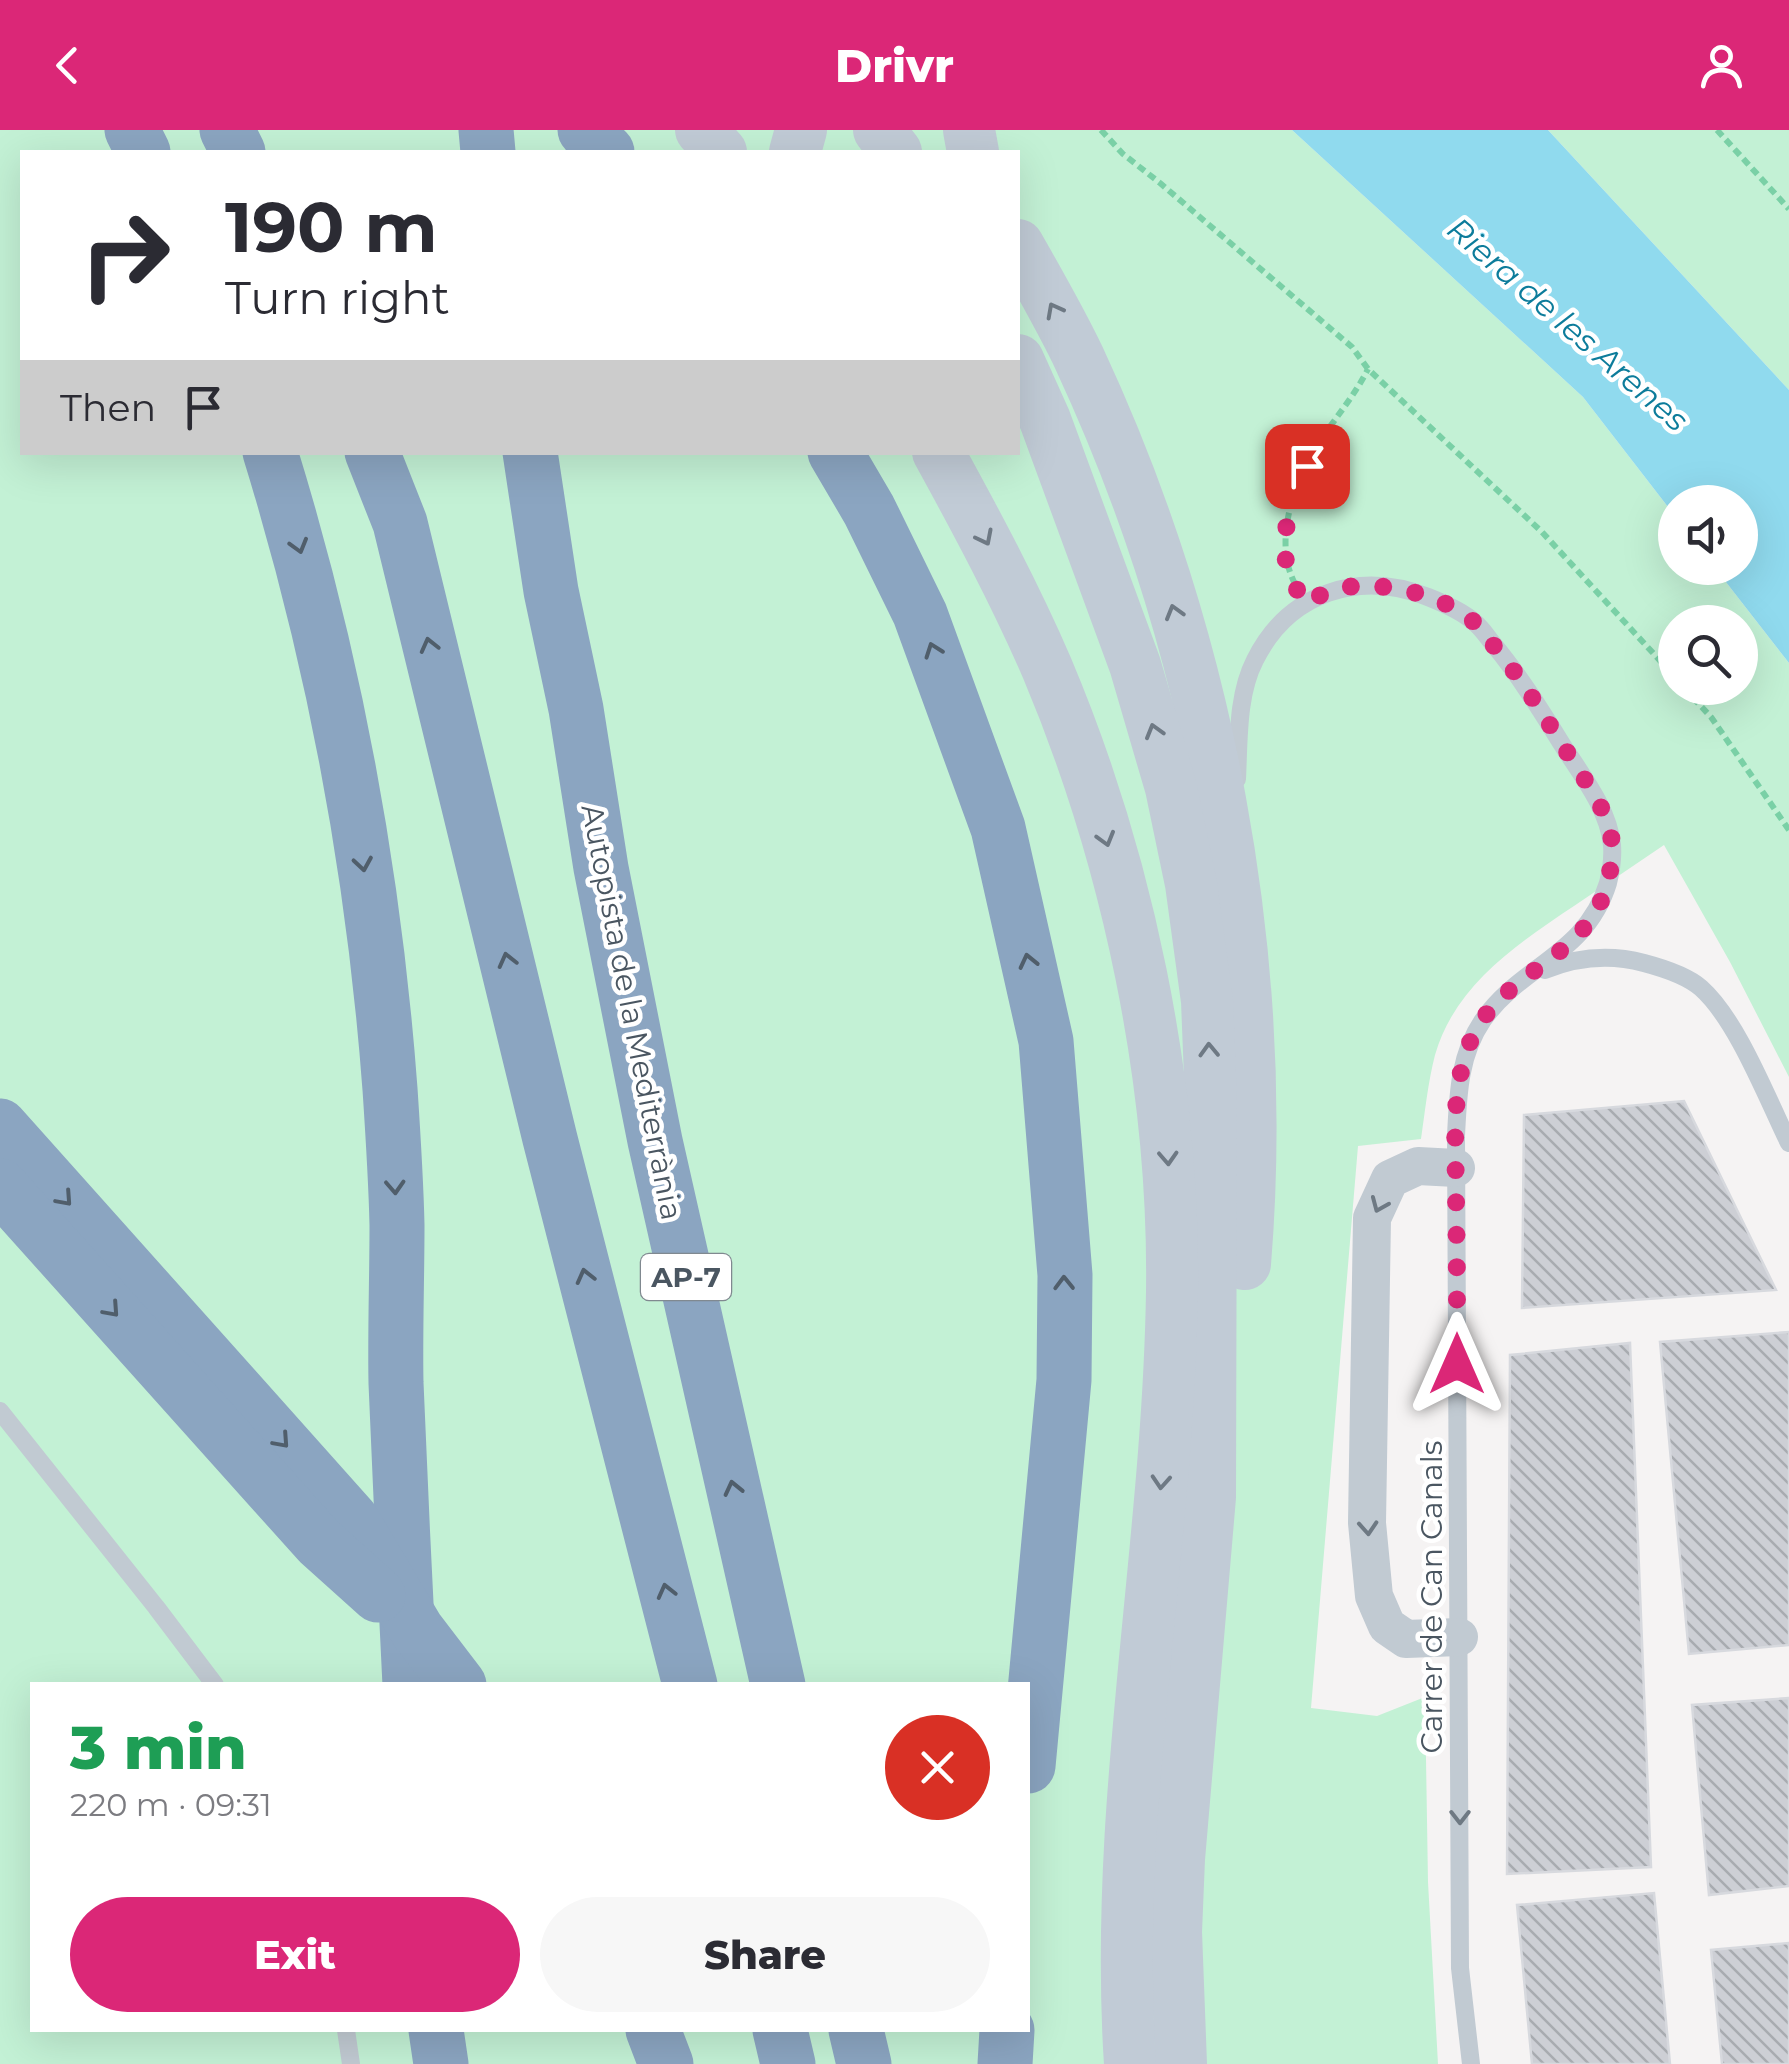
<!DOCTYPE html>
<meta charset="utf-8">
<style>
:root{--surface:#fff;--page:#f7f7f7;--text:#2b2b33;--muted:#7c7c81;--accent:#db2777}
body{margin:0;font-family:Montserrat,sans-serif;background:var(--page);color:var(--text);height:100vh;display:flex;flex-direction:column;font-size:38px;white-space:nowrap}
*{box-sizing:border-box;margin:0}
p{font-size:32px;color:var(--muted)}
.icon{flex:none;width:55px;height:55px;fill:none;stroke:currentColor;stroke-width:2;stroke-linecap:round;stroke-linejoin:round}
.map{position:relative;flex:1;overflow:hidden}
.details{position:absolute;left:30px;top:1552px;width:1000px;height:350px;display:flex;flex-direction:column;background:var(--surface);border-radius:0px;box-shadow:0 10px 40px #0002}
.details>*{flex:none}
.top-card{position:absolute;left:20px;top:20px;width:1000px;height:305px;border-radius:0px;box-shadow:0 10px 40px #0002;background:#fff;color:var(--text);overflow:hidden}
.controls{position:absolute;left:1658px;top:355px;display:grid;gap:20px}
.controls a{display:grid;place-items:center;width:100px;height:100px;border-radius:50%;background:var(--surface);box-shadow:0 10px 40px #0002;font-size:50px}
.pin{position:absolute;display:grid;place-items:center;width:85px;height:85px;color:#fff;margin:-42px;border-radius:20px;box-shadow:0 5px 15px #0006}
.me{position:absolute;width:110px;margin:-55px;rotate:0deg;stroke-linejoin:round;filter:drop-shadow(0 0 8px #0008)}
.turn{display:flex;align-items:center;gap:35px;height:210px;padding:0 40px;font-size:45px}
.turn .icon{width:130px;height:130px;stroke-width:2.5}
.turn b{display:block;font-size:70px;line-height:85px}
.then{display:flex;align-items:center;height:95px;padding:0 40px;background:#0003;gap:20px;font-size:38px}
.round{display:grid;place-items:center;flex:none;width:105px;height:105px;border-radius:52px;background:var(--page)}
.headline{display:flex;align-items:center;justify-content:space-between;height:170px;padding:0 40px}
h1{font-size:60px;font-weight:800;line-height:75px;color:#1e9e55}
.button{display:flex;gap:20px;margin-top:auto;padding:20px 40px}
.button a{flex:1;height:115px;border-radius:60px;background:var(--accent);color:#fff;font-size:40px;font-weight:800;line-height:115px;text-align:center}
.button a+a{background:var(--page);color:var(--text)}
header{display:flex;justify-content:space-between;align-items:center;height:130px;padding:0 40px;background:var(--accent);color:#fff;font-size:45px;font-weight:800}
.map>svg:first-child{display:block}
.grass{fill:#c3f1d5;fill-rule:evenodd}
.water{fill:#90daee}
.building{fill:url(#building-back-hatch);stroke:#d7d9de;stroke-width:2.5}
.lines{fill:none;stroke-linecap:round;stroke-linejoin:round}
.path{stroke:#7ad0a6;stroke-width:6;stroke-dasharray:8 5;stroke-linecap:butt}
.lane{stroke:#c1cad2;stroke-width:18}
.street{stroke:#c1cad2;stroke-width:38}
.secondary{stroke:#c1cbd6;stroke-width:52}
.highway{stroke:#8ba5c1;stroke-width:55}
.oneway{stroke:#6e7984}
.oneway2{stroke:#505e6b}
.oneway3{stroke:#6e7983}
.route{stroke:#db2777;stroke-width:18;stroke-dasharray:0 32.4}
.labels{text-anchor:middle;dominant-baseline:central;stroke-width:9;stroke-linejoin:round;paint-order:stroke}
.shield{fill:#fff;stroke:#808990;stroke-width:2.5}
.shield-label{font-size:28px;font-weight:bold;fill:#4a5661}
.street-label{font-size:30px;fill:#4a5661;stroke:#fff}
.water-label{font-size:32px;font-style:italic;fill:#0c7c9b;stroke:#fff}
</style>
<header><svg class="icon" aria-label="back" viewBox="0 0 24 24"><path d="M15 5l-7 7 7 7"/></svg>Drivr<svg class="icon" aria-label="person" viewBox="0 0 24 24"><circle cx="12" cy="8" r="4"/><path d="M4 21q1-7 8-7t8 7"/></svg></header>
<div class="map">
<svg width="1789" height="1934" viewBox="0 0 1789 1934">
<defs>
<pattern id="building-back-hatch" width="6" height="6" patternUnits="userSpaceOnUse" patternTransform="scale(2.5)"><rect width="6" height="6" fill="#cdcfd5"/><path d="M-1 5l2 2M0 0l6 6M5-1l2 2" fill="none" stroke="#a8abb0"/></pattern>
</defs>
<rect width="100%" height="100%" fill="#f5f3f3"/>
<g class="grass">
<path d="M0,0H1292L1583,267L1675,386V438H1715L1789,533V947L1730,832L1664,715C1634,735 1604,756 1574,776C1517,814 1455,855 1435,925C1428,952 1425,982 1421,1009L1358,1016L1311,1578L1377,1586L1425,1567L1428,1752L1438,1934H0ZM22,22H1018V322H22ZM1675,492H1740V558H1675ZM32,1555H1028V1900H32Z"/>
<polygon points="1548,0 1789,0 1789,260"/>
</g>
<polygon class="water" points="1292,0 1548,0 1789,260 1789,533 1715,438 1740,438 1740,372 1675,372 1675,386 1583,267"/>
<g class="building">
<polygon points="1684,971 1776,1160 1522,1178 1524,985"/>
<polygon points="1789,1202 1789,1515 1689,1524 1660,1212"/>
<polygon points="1630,1213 1651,1737 1507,1744 1510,1225"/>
<polygon points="1789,1568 1789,1756 1709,1765 1692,1575"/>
<polygon points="1654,1763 1670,1934 1532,1934 1517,1775"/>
<polygon points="1789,1813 1789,1934 1722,1934 1711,1820"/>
</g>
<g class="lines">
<g class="path">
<polyline points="1101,0 1123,24 1160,53 1352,217 1368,239 1542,402 1675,547"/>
<polyline points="1717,0 1789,79"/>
<path d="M1295,454C1272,410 1295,350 1320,311C1336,287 1355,265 1368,239"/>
<polyline points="1684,558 1711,587 1789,700"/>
</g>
<g class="lane">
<path d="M1237,649C1239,610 1237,565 1255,530C1289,462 1359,440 1428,467C1443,473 1462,481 1474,492C1482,498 1488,508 1494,515C1518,544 1538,576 1558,608C1578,641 1608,676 1612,715C1613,727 1611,741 1608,753C1586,825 1521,835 1483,890C1459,925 1458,965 1456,1006L1460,1838L1471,1934"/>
<path d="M1545,840C1577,827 1610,824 1644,833C1663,838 1686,845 1701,858C1737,890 1767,968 1789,1013"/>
<polyline points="0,1281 156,1477 215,1555"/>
<polyline points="346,1900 351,1934"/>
</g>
<polyline class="street" points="1456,1038 1418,1036 1390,1049 1372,1088 1367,1393 1374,1466 1387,1496 1406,1509 1459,1507"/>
<g class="secondary">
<polyline points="701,0 721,22"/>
<polyline points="879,0 896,22"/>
<polyline points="969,0 973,22"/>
<polyline points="795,22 801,0"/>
<path d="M1018,115C1039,152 1061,190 1079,228C1209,507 1270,827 1245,1134"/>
<polyline points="1018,230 1045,290 1135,535 1171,658 1191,754 1207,871 1211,973 1210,1367 1179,1729 1176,1802 1181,1934"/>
<path d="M938,322C977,393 1015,464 1047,538C1128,730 1175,954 1172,1162C1168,1420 1113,1675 1130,1934"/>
</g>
<g class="highway">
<polyline points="132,0 143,22"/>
<polyline points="227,0 238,22"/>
<polyline points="486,0 488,22"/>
<polyline points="585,0 607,22"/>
<path d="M270,322C334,529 374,744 390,959C393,1004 396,1050 397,1095C397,1148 395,1201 396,1253C400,1354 405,1454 410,1555"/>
<polyline points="372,322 400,393 550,1009 690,1555"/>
<polyline points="530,322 551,461 576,579 601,738 655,1011 778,1555"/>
<polyline points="835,322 869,380 920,484 998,698 1046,911 1065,1145 1064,1250 1028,1636"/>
<polyline points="0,996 351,1389 417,1500 459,1555"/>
<polyline points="0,1056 319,1412 378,1465"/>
<polyline points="436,1900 441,1934"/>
<polyline points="653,1900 666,1934"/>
<polyline points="780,1900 788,1934"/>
<polyline points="856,1900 864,1934"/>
<polyline points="1005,1934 1007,1900"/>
</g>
</g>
<defs><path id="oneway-chevron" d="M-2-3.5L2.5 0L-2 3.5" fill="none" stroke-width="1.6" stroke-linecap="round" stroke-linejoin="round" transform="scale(2.5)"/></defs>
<g class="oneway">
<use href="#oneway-chevron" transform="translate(1054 180) rotate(-118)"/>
<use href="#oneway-chevron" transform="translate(985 408) rotate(63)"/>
<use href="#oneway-chevron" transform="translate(1174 482) rotate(-106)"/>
<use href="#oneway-chevron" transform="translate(1154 601) rotate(-106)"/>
<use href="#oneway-chevron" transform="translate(1106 709) rotate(74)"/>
<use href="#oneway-chevron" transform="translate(1209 920) rotate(-92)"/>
<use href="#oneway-chevron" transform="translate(1168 1028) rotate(87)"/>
<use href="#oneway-chevron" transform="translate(1161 1352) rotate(94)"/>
</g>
<g class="oneway2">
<use href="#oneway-chevron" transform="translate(299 416) rotate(74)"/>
<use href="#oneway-chevron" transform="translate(429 515) rotate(-104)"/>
<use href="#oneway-chevron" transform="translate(933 520) rotate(-110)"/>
<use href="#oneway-chevron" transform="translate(363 734) rotate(81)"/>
<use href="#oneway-chevron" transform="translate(507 830) rotate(-104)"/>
<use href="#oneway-chevron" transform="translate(1028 831) rotate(-103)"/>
<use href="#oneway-chevron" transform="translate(395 1057) rotate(87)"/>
<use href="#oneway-chevron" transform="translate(65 1069) rotate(48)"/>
<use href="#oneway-chevron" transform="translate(585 1146) rotate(-104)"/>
<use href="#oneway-chevron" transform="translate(1064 1153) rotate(-91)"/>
<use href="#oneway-chevron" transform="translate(112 1180) rotate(48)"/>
<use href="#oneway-chevron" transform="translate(282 1311) rotate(48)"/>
<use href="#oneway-chevron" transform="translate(733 1358) rotate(-103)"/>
<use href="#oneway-chevron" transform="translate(666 1461) rotate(-104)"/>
</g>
<g class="oneway3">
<use href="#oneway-chevron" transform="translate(1379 1075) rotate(113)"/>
<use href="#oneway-chevron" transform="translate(1368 1398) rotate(86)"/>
<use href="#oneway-chevron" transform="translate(1460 1687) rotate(90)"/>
</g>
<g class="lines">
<path class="route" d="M1307,336C1292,366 1280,403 1287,437C1289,449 1299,462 1305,473C1314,469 1323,463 1333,460C1374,448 1443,463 1475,493C1482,499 1488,509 1494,516C1522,549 1544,586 1567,622C1585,652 1615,687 1612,724C1606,830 1506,831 1471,910C1450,959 1456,1016 1456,1067C1457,1123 1457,1178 1457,1234"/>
</g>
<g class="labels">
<rect class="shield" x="641" y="1124" width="90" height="46" rx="8"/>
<g class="shield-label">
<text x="686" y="1147">AP-7</text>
</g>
<g class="street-label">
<text transform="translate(632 882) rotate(79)">Autopista de la Mediterrània</text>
<text transform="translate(1431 1467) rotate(-90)">Carrer de Can Canals</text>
</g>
<g class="water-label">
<text transform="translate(1568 194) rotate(41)">Riera de les Arenes</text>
</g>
</g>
</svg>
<div class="controls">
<a><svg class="icon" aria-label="sound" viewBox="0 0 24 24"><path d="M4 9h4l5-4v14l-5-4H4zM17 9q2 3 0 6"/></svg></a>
<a><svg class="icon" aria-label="search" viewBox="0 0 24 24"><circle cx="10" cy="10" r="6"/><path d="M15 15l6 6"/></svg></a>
</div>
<div class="pin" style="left:1307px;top:336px;background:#d93025"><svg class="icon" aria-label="arrive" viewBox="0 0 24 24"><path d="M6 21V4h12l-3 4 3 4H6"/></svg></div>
<svg class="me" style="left:1457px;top:1234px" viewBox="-20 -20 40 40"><path d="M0-17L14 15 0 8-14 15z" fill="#db2777" stroke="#fff" stroke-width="4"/></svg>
<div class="top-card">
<div class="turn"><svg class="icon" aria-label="right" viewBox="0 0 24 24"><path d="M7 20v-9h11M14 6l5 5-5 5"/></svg><div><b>190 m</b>Turn right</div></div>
<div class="then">Then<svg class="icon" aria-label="arrive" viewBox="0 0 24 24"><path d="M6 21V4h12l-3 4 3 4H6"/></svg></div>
</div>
<section class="details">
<div class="headline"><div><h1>3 min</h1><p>220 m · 09:31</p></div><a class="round" style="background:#d93025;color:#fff"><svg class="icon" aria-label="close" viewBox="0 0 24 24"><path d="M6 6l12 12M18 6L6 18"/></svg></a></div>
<div class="button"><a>Exit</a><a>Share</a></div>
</section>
</div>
